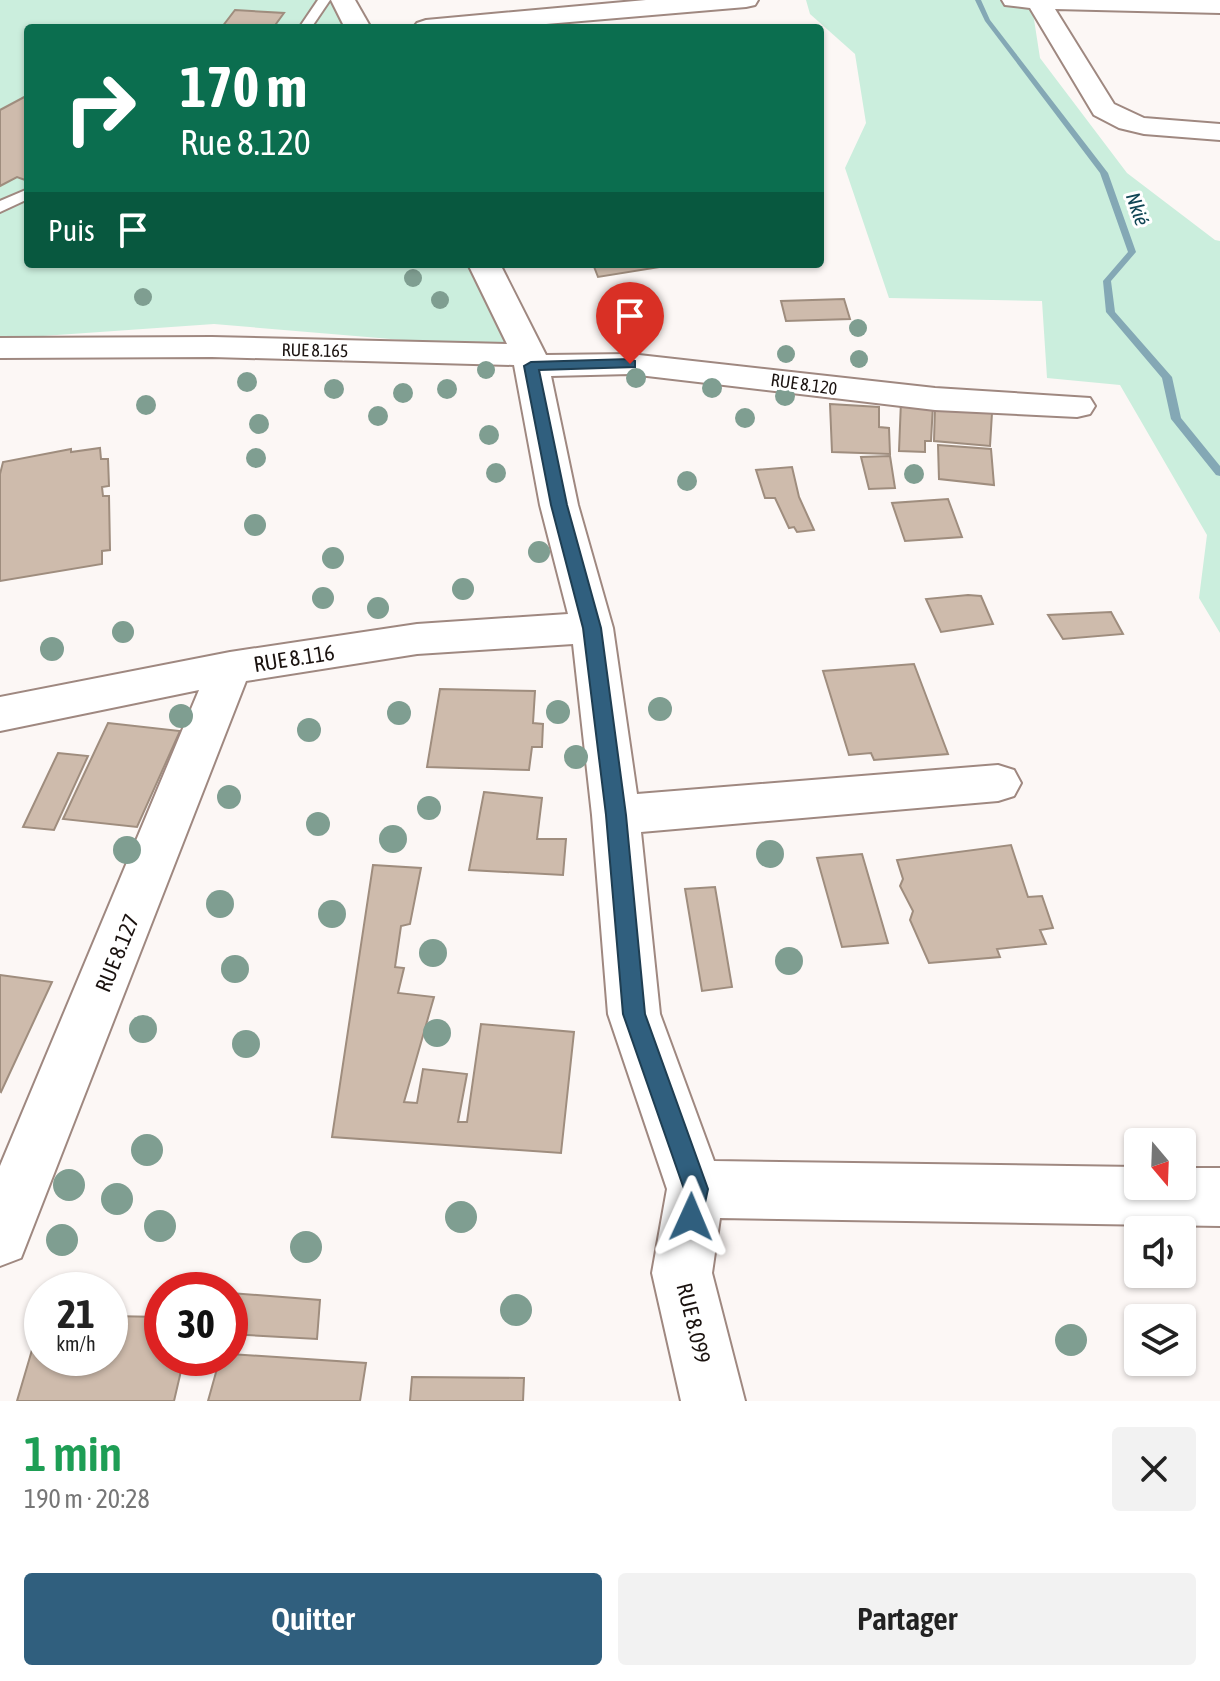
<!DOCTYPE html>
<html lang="fr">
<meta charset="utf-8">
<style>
:root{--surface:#fff;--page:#f2f2f2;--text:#222;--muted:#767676;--accent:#305f7e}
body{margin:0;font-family:"Asap Condensed",sans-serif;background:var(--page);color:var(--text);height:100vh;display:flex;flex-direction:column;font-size:30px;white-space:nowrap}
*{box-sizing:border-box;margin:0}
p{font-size:26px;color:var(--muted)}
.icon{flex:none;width:44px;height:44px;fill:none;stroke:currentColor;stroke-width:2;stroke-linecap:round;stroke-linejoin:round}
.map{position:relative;height:1401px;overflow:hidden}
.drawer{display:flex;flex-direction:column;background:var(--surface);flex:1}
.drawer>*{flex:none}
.guide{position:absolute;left:24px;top:24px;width:800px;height:244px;border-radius:8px;box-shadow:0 2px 6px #0004;background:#0b6e4f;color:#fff;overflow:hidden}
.needle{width:52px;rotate:161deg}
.controls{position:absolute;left:1124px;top:1128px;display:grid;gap:16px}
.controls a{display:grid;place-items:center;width:72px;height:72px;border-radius:8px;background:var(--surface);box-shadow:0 2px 6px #0004;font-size:40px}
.speed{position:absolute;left:24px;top:1272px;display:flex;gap:16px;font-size:40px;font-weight:700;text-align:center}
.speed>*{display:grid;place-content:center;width:104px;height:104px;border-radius:50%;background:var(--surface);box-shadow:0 2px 6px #0004;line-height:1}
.speed small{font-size:20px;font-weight:400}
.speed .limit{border:12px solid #d22;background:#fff;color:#111}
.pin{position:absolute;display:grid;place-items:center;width:68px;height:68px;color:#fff;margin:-82px -34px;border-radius:50% 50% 50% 0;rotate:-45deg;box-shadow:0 0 8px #0007}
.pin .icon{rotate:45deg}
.me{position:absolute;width:88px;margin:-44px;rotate:1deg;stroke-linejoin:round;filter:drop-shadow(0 0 6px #0008)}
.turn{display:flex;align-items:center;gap:28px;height:168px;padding:0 24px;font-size:36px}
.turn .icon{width:104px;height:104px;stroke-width:2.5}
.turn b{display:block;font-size:56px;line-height:68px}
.then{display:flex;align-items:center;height:76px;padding:0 24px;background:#0003;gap:16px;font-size:30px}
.round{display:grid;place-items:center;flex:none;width:84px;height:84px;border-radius:8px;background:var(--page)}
.head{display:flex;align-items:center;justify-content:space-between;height:136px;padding:0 24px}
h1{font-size:48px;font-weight:600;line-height:60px;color:#1e9e55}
.button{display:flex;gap:16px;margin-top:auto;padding:16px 24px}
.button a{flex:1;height:92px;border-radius:8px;background:var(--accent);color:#fff;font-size:32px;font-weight:600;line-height:92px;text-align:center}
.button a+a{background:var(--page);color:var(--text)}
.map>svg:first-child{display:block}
.green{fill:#cbeedd}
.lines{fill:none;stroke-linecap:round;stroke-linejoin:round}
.stream{fill:#84a8b5;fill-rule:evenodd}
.building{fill:#cebbac;stroke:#9f8d7e;stroke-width:2}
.service-casing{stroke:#9f8880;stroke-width:4}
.minor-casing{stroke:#9f8880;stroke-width:4}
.service{fill:#fff;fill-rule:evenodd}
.minor{fill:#fff;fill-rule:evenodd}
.tree{fill:#7f9e91}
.route{fill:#305f7e;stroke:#1f3e52;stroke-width:2}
.labels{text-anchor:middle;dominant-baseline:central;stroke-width:6;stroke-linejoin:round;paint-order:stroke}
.far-street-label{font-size:18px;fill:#1a120f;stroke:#fff}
.far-water-label{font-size:20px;font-style:italic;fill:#104554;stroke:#fff}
.street-label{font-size:22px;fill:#1a120f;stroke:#fff}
</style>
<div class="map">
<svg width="1220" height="1401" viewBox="0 0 1220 1401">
<rect width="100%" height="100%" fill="#fcf7f5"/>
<g class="green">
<polygon points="0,0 350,0 364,28 28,28 28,264 488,264 534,351 214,324 0,339"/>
<polygon points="806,0 1031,0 1040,58 1127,173 1215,240 1220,241 1220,633 1199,598 1207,535 1120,385 1047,378 1042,301 889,298 845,168 866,123 855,54 810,14"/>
</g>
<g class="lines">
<polygon class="stream" points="975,0 981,0 990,20 1108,173 1136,252 1111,281 1115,312 1172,377 1181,418 1220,466 1220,476 1216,475 1171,419 1162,378 1106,312 1103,281 1128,252 1100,173 985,21"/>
</g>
<g class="building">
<polygon points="235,10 284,13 273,28 222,27"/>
<polygon points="28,95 28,181 17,177 0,186 0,110"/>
<polygon points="593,264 678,264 598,277"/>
<polygon points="844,299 850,319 786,321 781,301"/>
<polygon points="901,401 933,405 931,441 925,441 925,452 899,451"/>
<polygon points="830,404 879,407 879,427 889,428 890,454 832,452"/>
<polygon points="935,407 992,413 990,446 934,441"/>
<polygon points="938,445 991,449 994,485 939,479"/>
<polygon points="100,448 101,459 108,459 109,486 102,487 103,496 109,496 110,550 102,551 102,564 0,581 0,474 3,462 71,449 71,452"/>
<polygon points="890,456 895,488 869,489 861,457"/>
<polygon points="792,467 799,497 814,530 797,532 794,527 789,528 775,498 765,498 756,470"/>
<polygon points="948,499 962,537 905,541 892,503"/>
<polygon points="968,595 981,596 993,624 941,632 926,599"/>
<polygon points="1111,612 1123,634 1063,639 1048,615"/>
<polygon points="914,664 948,754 874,760 871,753 849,755 823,671"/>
<polygon points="440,689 535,691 533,723 543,724 542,747 532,747 529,770 427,767"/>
<polygon points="108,723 180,731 137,827 63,819"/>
<polygon points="58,753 88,756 54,830 23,827"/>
<polygon points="484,792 542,798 537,839 566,839 563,875 469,870"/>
<polygon points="1011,845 1028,897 1042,896 1053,928 1040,930 1046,944 997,949 1000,957 929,963 910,920 913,911 900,886 903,879 897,860"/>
<polygon points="862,854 888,943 842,947 817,858"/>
<polygon points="373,865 421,868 410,924 401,926 395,967 404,968 398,993 434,997 404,1102 417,1103 423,1069 467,1074 458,1122 467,1122 481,1024 574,1032 561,1153 332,1137"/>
<polygon points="715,887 732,987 702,991 685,889"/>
<polygon points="0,975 52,982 1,1092 0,1091"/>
<polygon points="230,1293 320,1300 317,1339 230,1334"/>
<polygon points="42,1316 42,1358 110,1358 110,1316 162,1317 162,1358 184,1358 174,1401 17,1401"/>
<polygon points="230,1354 366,1363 360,1401 208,1401 220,1358 230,1358"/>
<polygon points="412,1377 524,1378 523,1401 410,1401"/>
</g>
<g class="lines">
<g class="service-casing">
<g id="service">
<polygon points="318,0 330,0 311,28 299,28"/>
<polygon points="28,189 28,199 0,212 0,201"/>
</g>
</g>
<g class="minor-casing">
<g id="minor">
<polygon points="331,0 355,0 371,28 345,28"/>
<polygon points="646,0 758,0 755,5 746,7 499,28 413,28 417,23 426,20"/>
<polygon points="1002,0 1220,0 1220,13 1055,9 1114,104 1144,118 1220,124 1220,140 1144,134 1119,128 1094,115 1030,8 1005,5"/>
<polygon points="468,264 500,264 546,355 630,354 935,388 1090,398 1095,406 1090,414 1077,417 935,410 630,374 551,376 578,505 613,628 637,794 998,765 1014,770 1021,783 1014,796 998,801 641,832 660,1014 714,1161 1138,1167 1138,1186 1182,1186 1182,1168 1220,1168 1220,1226 720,1218 712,1273 745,1401 681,1401 652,1273 667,1189 608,1014 592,815 573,644 417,654 246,681 21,1258 0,1266 0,1166 199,690 0,731 0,697 230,652 417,624 568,614 540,505 514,365 212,357 0,358 0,338 212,337 507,344"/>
</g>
</g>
<use href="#service" class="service"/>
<use href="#minor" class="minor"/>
</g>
<g class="tree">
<circle cx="413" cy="278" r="9"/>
<circle cx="143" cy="297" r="9"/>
<circle cx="440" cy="300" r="9"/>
<circle cx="858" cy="328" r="9"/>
<circle cx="786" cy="354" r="9"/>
<circle cx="859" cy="359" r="9"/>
<circle cx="486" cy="370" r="9"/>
<circle cx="636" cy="378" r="10"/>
<circle cx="247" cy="382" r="10"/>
<circle cx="712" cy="388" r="10"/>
<circle cx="334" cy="389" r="10"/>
<circle cx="447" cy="389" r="10"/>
<circle cx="403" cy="393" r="10"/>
<circle cx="785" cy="396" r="10"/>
<circle cx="146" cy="405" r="10"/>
<circle cx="378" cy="416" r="10"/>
<circle cx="745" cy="418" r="10"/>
<circle cx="259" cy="424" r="10"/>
<circle cx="489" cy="435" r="10"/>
<circle cx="256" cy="458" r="10"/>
<circle cx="496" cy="473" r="10"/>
<circle cx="914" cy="474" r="10"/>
<circle cx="687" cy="481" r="10"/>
<circle cx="255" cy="525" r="11"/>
<circle cx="539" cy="552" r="11"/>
<circle cx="333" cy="558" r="11"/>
<circle cx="463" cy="589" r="11"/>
<circle cx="323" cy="598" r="11"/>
<circle cx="378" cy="608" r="11"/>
<circle cx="123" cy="632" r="11"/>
<circle cx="52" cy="649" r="12"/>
<circle cx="660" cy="709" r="12"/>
<circle cx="558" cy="712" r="12"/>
<circle cx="399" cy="713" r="12"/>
<circle cx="181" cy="716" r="12"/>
<circle cx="309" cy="730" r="12"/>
<circle cx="576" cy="757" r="12"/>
<circle cx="229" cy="797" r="12"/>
<circle cx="429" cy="808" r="12"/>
<circle cx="318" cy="824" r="12"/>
<circle cx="393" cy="839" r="14"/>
<circle cx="127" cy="850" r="14"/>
<circle cx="770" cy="854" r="14"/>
<circle cx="220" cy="904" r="14"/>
<circle cx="332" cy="914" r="14"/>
<circle cx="433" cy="953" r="14"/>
<circle cx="789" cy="961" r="14"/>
<circle cx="235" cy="969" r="14"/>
<circle cx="143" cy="1029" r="14"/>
<circle cx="437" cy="1033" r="14"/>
<circle cx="246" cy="1044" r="14"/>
<circle cx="147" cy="1150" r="16"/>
<circle cx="69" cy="1185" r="16"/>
<circle cx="117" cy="1199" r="16"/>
<circle cx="461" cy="1217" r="16"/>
<circle cx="160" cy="1226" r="16"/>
<circle cx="62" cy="1240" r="16"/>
<circle cx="306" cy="1247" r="16"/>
<circle cx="516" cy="1310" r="16"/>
<circle cx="1071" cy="1340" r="16"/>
</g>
<polygon class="route" points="630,359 635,361 635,367 539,370 567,505 601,628 626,815 645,1014 708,1189 700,1226 691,1229 683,1226 679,1217 684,1189 623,1014 606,815 583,628 551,505 524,366 531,362"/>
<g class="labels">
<g class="far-street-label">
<text transform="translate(315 350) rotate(1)">RUE 8.165</text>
<text transform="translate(804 384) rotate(8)">RUE 8.120</text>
</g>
<g class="far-water-label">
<text transform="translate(1138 209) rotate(71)">Nkié</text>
</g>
<g class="street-label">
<text transform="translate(294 658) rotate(-9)">RUE 8.116</text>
<text transform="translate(117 953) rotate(-68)">RUE 8.127</text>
<text transform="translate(694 1323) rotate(76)">RUE 8.099</text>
</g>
</g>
</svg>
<div class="controls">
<a><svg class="needle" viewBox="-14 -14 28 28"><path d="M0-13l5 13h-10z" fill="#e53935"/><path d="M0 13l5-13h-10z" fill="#767676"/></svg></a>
<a><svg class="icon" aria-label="sound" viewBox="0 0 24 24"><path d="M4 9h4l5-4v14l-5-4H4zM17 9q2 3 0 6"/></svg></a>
<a><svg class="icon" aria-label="layers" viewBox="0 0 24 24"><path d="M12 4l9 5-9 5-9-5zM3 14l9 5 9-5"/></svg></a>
</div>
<div class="speed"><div>21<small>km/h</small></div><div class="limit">30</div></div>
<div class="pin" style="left:630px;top:364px;background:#d93025"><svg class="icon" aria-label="arrive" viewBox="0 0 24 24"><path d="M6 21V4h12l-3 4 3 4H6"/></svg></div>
<svg class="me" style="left:691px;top:1217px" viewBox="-20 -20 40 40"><path d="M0-17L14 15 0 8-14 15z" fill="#305f7e" stroke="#fff" stroke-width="4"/></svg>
<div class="guide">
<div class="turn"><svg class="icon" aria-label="right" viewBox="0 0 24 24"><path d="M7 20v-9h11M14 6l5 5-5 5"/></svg><div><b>170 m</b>Rue 8.120</div></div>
<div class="then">Puis<svg class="icon" aria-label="arrive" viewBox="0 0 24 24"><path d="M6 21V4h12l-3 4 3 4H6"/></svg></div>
</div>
</div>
<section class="drawer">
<div class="head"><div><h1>1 min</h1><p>190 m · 20:28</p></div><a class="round"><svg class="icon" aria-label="close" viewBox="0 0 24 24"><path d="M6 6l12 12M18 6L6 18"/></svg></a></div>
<div class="button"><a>Quitter</a><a>Partager</a></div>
</section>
